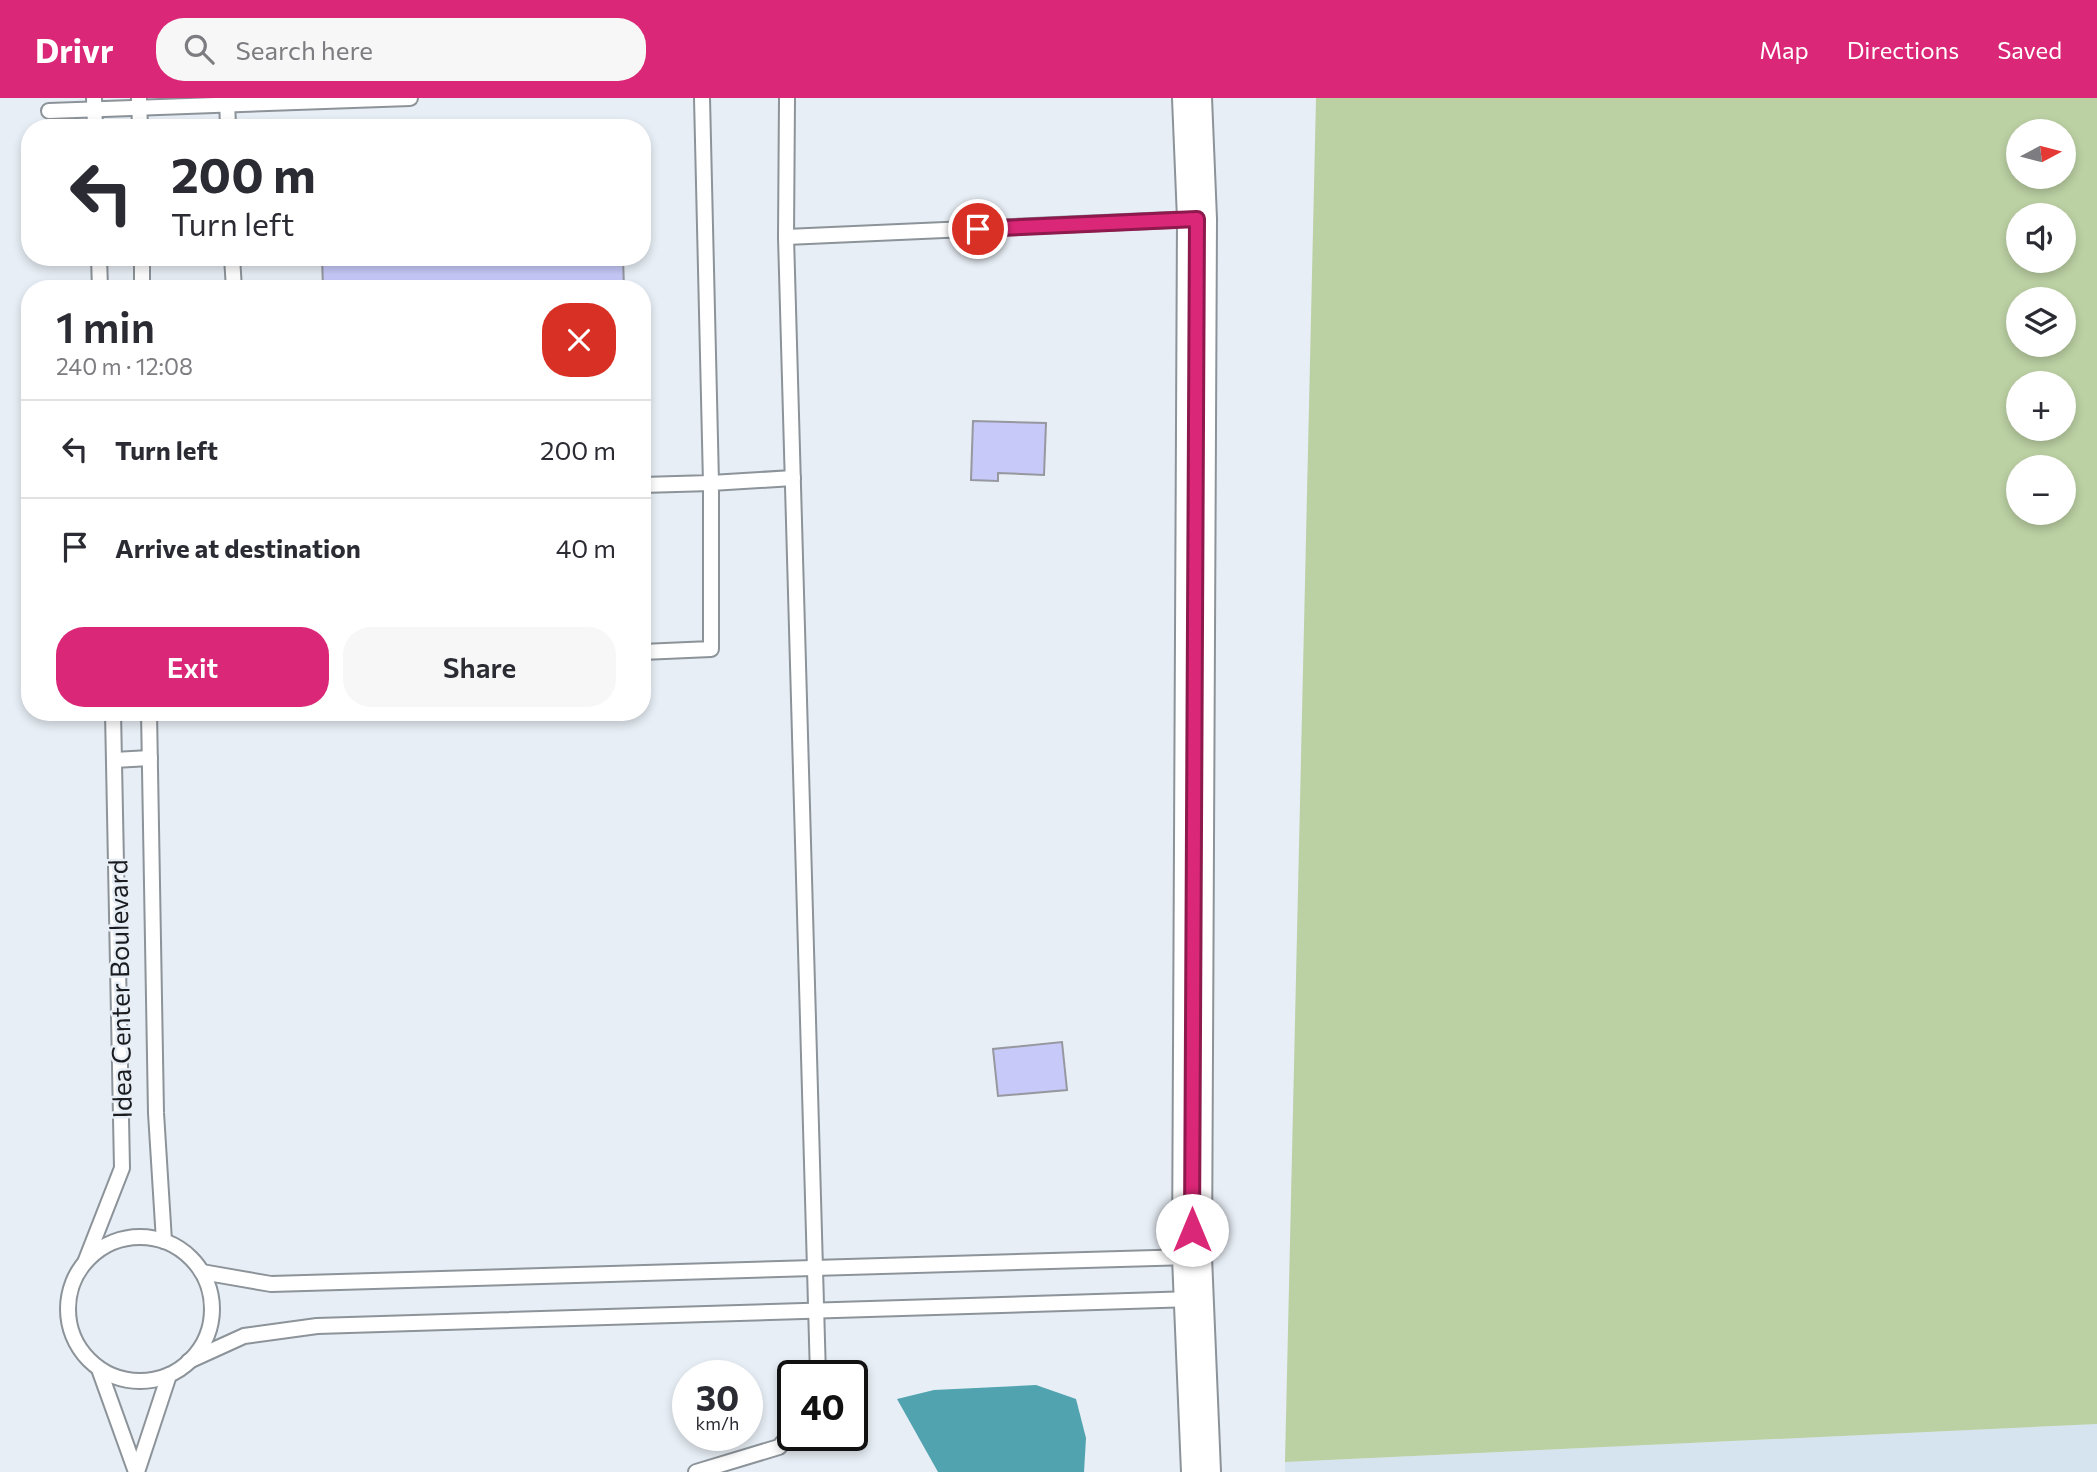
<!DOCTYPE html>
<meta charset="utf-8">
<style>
:root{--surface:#fff;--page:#f7f7f7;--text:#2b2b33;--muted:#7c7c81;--line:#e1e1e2;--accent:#db2777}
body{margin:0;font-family:Commissioner,sans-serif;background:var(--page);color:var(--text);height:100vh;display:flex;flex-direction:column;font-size:26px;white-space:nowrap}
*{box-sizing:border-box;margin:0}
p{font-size:23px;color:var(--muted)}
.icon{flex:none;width:38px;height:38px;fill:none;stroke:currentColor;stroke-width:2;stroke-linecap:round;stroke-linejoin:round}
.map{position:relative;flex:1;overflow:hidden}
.details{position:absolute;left:21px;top:182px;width:630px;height:441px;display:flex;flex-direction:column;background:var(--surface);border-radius:28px;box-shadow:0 4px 10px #0003}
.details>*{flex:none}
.hud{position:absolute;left:21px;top:21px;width:630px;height:147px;border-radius:28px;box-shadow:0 4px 10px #0003;background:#fff;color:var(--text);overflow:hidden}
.needle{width:46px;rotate:83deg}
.buttons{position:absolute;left:2006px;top:21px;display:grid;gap:14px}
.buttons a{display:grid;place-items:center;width:70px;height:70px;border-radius:50%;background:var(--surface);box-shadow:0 4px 10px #0003;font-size:35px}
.speed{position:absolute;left:672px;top:1262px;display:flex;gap:14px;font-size:35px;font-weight:700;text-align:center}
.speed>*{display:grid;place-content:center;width:91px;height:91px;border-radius:50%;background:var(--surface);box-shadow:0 4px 10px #0003;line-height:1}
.speed small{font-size:18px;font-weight:400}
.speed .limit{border:4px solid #111;border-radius:10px;background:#fff;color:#111}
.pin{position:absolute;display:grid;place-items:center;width:60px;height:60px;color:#fff;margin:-30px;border:4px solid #fff;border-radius:50%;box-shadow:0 2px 7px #0007}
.me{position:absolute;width:77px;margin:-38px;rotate:0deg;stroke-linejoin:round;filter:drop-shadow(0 0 5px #0008)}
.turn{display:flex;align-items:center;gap:24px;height:147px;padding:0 35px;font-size:32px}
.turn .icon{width:91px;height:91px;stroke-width:2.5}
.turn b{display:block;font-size:49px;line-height:60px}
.round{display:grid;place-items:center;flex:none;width:74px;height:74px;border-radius:28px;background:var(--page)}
.head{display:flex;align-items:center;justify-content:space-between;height:119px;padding:0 35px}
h1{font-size:42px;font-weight:600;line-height:52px}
.cta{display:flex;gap:14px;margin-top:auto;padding:14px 35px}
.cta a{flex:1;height:80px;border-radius:28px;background:var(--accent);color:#fff;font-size:28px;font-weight:600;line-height:80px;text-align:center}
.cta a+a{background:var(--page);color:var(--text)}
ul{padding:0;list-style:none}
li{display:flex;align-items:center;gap:21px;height:98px;padding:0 35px;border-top:2px solid var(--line)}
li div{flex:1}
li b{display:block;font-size:26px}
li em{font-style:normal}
header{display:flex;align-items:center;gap:42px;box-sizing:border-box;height:98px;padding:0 35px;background:var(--accent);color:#fff}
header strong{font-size:33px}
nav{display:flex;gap:38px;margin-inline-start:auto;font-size:24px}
.search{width:490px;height:63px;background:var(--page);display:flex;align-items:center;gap:18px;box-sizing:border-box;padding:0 24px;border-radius:28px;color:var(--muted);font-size:26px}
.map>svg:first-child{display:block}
.built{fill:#d6e4f0}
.green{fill:#bbd0a3;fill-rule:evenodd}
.water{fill:#50a3af}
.building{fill:#c7caf9;stroke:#96979f;stroke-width:2}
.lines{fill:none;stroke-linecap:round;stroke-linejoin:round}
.lane-casing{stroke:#8c9399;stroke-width:18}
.secondary-casing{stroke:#8c9399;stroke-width:42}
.lane{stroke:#fff;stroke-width:14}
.secondary{stroke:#fff;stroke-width:38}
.route-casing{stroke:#8e194d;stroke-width:18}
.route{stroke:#db2777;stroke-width:12}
.labels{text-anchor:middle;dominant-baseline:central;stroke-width:5;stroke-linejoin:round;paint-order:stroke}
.street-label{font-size:26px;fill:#1a1c1f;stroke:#e7eef5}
</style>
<header>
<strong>Drivr</strong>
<div class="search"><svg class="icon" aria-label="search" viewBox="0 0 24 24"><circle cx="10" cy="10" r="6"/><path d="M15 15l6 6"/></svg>Search here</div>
<nav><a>Map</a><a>Directions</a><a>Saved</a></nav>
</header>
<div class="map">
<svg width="2097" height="1374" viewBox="0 0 2097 1374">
<rect width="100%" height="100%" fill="#e7eef5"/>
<polygon class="built" points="2097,1326 2097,1374 1285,1374 1285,1364"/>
<path class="green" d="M1316,0H2097V1326L1285,1364ZM2018,33H2063V79H2018ZM2063,117V163H2018V117ZM2063,201V247H2018V201ZM2018,285H2063V331H2018ZM2018,369H2063V415H2018Z"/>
<polygon class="water" points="1036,1287 1076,1301 1086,1340 1084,1374 938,1374 897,1301 934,1292"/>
<g class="building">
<polygon points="322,159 623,159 624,191 323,191"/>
<polygon points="973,323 1046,325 1044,377 998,375 998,383 971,382"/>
<polygon points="1062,944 1067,992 998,998 993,951"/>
</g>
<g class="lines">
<g class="lane-casing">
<g id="lane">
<polyline points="94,0 95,30"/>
<polyline points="139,0 140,30"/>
<polyline points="227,0 228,30"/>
<polyline points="787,0 786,139 818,1278"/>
<polyline points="49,13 410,0"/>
<polyline points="786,139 1194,121"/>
<polyline points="99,159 100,191"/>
<polyline points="142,159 142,191"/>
<polyline points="232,159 234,191"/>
<polyline points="642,387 711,385 702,0"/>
<polyline points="642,554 711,551 711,385 793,380"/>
<polyline points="149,614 156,1015 164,1143"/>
<polyline points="114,662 150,660"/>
<circle cx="140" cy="1211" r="72"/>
<polyline points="86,1162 122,1070 113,614"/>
<polyline points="202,1174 271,1186 1190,1159"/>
<polyline points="189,1263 244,1238 317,1228 1193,1201"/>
<polyline points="99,1271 136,1374"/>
<polyline points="137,1374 169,1277"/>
<polyline points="696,1374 779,1349 793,1333"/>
</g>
</g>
<g class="secondary-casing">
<polyline id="secondary" points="1192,0 1197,121 1192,1159 1201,1374"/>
</g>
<use href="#lane" class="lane"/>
<use href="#secondary" class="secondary"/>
</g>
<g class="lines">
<g class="route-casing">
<polyline id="route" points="978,131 1197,121 1192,1132"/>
</g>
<use href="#route" class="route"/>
</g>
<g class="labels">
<g class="street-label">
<text transform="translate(119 891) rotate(-91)">Idea Center Boulevard</text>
</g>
</g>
</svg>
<div class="buttons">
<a><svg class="needle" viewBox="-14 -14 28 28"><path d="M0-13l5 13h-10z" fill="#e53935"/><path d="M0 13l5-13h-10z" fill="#7c7c81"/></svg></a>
<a><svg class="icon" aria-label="sound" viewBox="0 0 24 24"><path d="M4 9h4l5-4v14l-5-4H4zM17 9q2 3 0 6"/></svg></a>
<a><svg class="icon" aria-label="layers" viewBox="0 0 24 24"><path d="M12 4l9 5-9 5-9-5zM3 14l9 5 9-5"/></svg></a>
<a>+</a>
<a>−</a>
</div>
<div class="speed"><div>30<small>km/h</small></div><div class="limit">40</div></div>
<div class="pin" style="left:978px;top:131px;background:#d93025"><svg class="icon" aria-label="arrive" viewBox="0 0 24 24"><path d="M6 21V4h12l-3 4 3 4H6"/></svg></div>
<svg class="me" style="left:1192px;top:1132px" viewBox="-20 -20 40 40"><circle r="19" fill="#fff"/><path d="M0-13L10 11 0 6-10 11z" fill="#db2777"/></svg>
<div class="hud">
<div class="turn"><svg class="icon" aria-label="left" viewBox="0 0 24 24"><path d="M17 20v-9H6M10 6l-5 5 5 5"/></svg><div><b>200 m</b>Turn left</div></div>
</div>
<section class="details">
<div class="head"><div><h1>1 min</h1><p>240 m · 12:08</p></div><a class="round" style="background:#d93025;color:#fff"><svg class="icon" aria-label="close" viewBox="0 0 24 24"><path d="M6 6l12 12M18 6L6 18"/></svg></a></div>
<ul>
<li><svg class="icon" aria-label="left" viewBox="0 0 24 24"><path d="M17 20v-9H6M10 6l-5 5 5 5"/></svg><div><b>Turn left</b></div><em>200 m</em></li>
<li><svg class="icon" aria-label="arrive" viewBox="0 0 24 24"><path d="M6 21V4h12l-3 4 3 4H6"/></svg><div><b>Arrive at destination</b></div><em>40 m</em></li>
</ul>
<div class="cta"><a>Exit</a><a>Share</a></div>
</section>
</div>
